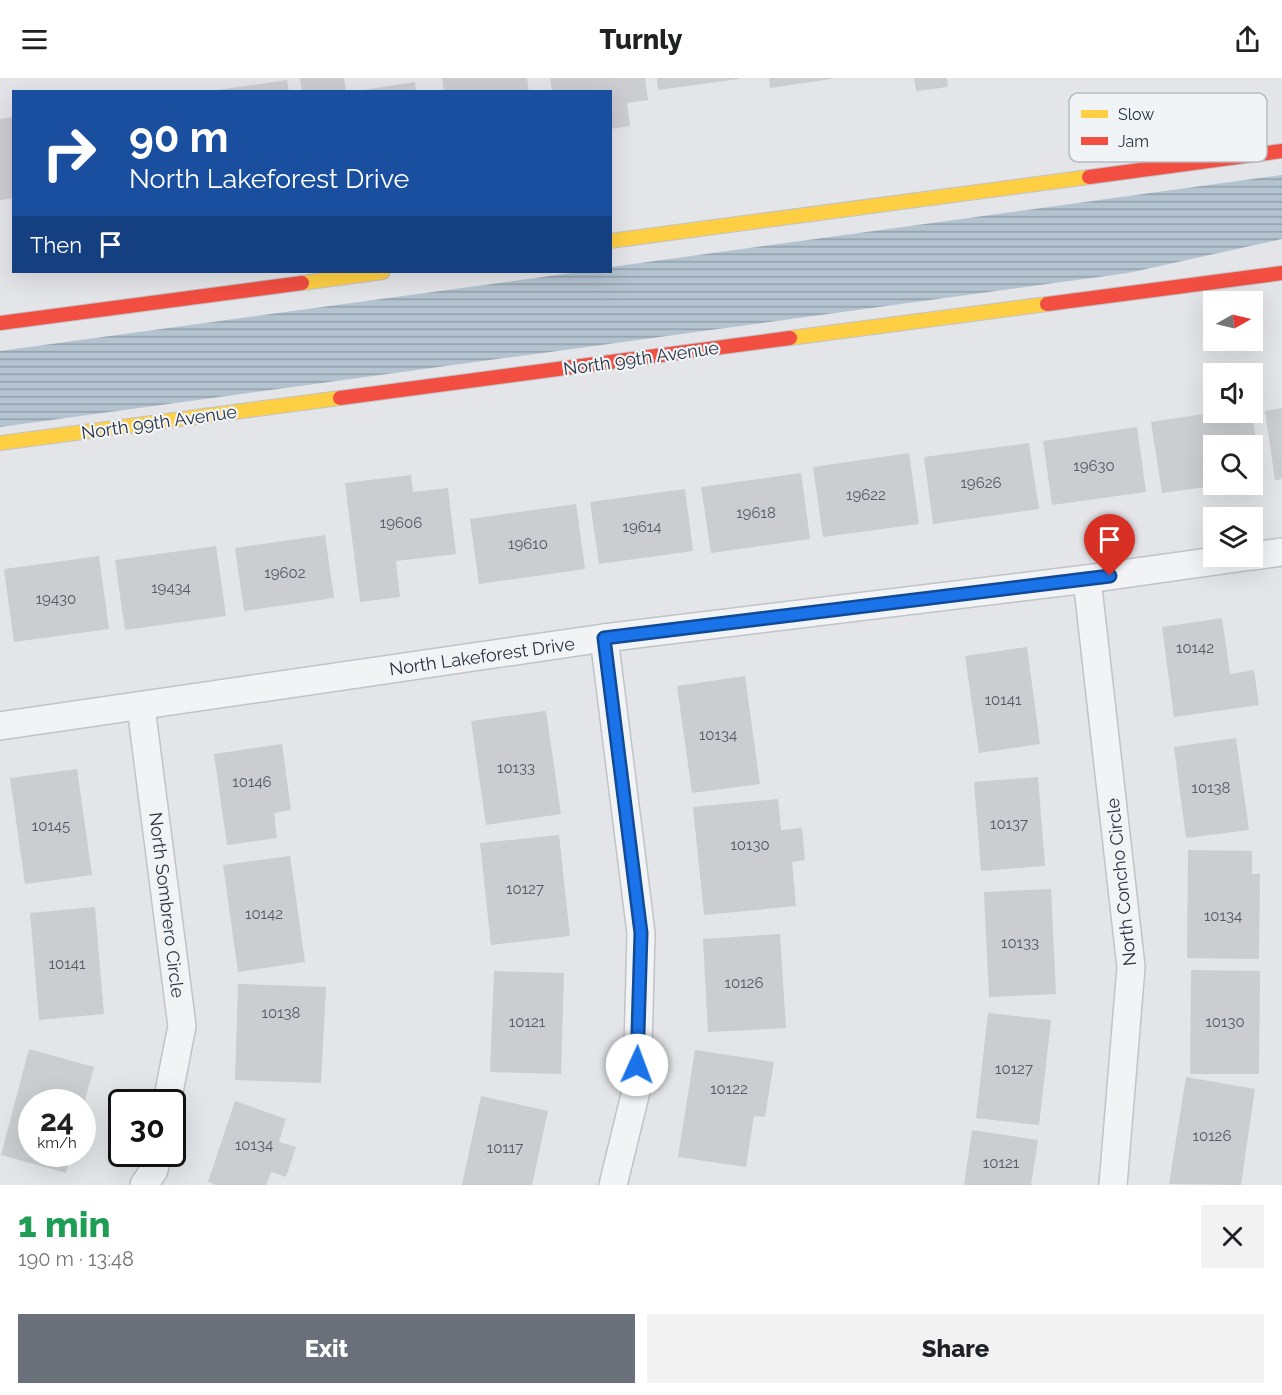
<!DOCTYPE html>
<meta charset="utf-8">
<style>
:root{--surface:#fff;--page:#f2f2f2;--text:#202124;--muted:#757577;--accent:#6b717b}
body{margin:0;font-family:Raleway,sans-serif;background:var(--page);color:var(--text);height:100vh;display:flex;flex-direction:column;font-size:22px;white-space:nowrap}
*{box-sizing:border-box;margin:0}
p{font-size:20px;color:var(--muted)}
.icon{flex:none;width:33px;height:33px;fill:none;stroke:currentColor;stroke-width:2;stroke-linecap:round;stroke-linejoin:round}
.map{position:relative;height:1107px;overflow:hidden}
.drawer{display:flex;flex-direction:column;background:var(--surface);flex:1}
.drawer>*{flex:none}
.banner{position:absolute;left:12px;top:12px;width:600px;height:183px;border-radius:0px;box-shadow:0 6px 24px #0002;background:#1a4fa0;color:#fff;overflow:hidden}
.needle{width:39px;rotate:82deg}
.tools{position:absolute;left:1203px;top:213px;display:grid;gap:12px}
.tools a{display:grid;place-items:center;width:60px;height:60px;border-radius:0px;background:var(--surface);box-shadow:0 6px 24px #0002;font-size:30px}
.speed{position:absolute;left:18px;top:1011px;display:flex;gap:12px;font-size:30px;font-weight:700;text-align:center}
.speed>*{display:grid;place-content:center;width:78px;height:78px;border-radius:50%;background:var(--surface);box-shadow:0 6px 24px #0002;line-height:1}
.speed small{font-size:15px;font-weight:400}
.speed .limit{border:3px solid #111;border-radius:9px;background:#fff;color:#111}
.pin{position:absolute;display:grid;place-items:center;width:51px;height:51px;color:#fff;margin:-62px -26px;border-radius:50% 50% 50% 0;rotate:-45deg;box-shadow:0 0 6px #0007}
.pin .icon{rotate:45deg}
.me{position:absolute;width:66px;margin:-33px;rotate:2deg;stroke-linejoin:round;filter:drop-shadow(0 0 4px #0008)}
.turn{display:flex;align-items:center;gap:21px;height:126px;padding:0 18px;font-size:27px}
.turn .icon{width:78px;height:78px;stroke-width:2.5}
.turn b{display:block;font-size:42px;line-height:51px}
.then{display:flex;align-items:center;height:57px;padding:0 18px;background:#0003;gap:12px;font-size:22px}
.round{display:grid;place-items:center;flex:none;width:63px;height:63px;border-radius:0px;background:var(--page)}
.head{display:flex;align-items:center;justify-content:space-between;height:102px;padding:0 18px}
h1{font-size:36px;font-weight:800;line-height:45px;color:#1e9e55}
.action{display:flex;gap:12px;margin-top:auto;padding:12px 18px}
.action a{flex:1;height:69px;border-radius:0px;background:var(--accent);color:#fff;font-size:24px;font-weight:800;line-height:69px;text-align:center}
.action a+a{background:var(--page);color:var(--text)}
header{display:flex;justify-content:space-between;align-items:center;height:78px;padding:0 18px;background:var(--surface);font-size:27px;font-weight:800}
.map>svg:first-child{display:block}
.water{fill:url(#water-rules)}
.building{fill:#cbcdd0}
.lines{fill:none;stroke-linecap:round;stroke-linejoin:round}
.street-casing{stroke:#c1c3c6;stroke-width:30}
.slow-casing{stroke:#c1c3c6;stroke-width:16}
.jam-casing{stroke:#c1c3c6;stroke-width:16}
.street{stroke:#f2f3f5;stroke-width:27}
.slow{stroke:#ffcf43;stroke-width:14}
.jam{stroke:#f24e42;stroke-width:14}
.route-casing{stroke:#114b97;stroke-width:15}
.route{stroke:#1a73e8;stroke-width:10}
.labels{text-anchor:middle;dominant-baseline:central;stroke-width:4.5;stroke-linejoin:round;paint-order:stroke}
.number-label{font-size:15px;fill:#545a65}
.street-label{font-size:18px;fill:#2b3340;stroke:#f1f4f7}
.key{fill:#f1f4f7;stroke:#b6bac0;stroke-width:1.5}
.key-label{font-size:16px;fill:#2b3340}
</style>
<header><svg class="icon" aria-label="menu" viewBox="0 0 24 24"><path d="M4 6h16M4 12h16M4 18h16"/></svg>Turnly<svg class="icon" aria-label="share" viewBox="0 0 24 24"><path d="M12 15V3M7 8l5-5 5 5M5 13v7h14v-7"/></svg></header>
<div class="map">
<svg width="1282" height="1107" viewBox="0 0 1282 1107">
<defs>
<pattern id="water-rules" width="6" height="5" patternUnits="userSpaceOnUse" patternTransform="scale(1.5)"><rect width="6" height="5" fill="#b3c3d0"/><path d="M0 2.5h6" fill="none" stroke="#929faa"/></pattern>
</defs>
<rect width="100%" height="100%" fill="#e3e5e8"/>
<polygon class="water" points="1282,97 1282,161 1128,195 0,349 0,273 579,194 610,194 611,189"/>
<g class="building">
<polygon points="300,0 344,0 346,14 302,14"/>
<polygon points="442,0 527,0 529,14 444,14"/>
<polygon points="550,0 645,0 648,22 627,25 630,48 610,51 610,14 552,14"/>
<polygon points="657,0 739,0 739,1 658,12"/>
<polygon points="769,0 831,0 831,1 770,10"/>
<polygon points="914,0 947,0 948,9 916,13"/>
<polygon points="287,2 289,14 217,14 217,12"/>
<polygon points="415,4 416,14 363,14 363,12"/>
<polygon points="14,39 14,120 0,122 0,41"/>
<polygon points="1282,330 1282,401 1275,402 1265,333"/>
<polygon points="1217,334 1252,334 1261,401 1252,403 1252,368 1214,368 1214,408 1162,415 1151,344"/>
<polygon points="1137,349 1146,414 1052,427 1043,363"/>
<polygon points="1029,365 1039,431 933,446 924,379"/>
<polygon points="909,375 919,446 823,459 813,389"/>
<polygon points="801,395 810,461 711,475 701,409"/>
<polygon points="411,397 413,414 448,410 456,476 396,483 400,519 360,524 345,405"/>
<polygon points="685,411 693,473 599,486 590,424"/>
<polygon points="576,426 585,491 479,506 470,441"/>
<polygon points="325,457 334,520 244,533 235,470"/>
<polygon points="216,468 226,538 125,552 115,482"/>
<polygon points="99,478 109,551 14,564 4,491"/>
<polygon points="1222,540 1230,596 1254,592 1259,627 1174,639 1162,549"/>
<polygon points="1027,569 1040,666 979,675 965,578"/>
<polygon points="745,598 760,706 692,715 677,608"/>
<polygon points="546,633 561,736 486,747 471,643"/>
<polygon points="1236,660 1249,752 1186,760 1174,669"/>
<polygon points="282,666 291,732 274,735 277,760 227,767 214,676"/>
<polygon points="77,691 92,797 25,806 10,700"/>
<polygon points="1038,699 1045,788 981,793 974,704"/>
<polygon points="778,721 781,752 802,750 805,782 792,784 796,828 704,837 693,729"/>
<polygon points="559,757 570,858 491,867 480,765"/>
<polygon points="1188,772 1252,773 1252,796 1260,796 1259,881 1187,880"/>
<polygon points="290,778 305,884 238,894 223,787"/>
<polygon points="1051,811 1056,916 989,919 984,814"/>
<polygon points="95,829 104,936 39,942 30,835"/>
<polygon points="780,856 786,950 708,954 703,861"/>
<polygon points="1191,892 1260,893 1259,996 1190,996"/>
<polygon points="494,893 564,895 561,996 490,994"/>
<polygon points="238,906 326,909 321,1005 235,1002"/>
<polygon points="988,935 1051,942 1039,1047 976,1040"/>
<polygon points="29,971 94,989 83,1030 82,1024 32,1024 32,1076 71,1076 66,1095 1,1077"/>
<polygon points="695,972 774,984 765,1039 754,1038 746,1089 678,1079"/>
<polygon points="1186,999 1255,1011 1241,1107 1169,1106"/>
<polygon points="481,1018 548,1033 532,1107 462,1107"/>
<polygon points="235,1023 286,1041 279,1064 296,1069 286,1099 271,1094 266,1107 216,1107 208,1104"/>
<polygon points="972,1052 1038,1062 1031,1107 964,1107"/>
</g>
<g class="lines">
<g class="street-casing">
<g id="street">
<polyline points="1252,478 1282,474"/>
<polyline points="1087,501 1131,889 1113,1107"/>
<polyline points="604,560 641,855 637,1009 613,1107"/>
<polyline points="141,629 182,948 167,1024"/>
<polyline points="0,648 604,560 1087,501 1251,478"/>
<polyline points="144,1107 154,1092 157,1076"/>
</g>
</g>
<g class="slow-casing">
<g id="slow">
<polyline points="610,163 1089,99"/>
<polyline points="302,205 383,194"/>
<polyline points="790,260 1047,226"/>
<polyline points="0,365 340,320"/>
</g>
</g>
<g class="jam-casing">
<g id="jam">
<polyline points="1089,99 1282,73"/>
<polyline points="1047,226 1282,195"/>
<polyline points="0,245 302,205"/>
<polyline points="340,320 790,260"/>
</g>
</g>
<use href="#street" class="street"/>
<use href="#slow" class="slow"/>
<use href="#jam" class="jam"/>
</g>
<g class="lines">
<g class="route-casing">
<polyline id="route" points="637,987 641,855 604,560 1110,498"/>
</g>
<use href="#route" class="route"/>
</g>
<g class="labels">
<g class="number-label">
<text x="1094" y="388">19630</text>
<text x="981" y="405">19626</text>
<text x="866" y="417">19622</text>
<text x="756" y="435">19618</text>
<text x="401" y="445">19606</text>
<text x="642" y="449">19614</text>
<text x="528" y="466">19610</text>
<text x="285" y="495">19602</text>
<text x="171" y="510">19434</text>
<text x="56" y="521">19430</text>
<text x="1195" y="570">10142</text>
<text x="1003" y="622">10141</text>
<text x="718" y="657">10134</text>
<text x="516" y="690">10133</text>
<text x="252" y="704">10146</text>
<text x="1211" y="710">10138</text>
<text x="1009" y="746">10137</text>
<text x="51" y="748">10145</text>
<text x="750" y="767">10130</text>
<text x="525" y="811">10127</text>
<text x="264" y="836">10142</text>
<text x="1223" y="838">10134</text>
<text x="1020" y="865">10133</text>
<text x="67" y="886">10141</text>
<text x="744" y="905">10126</text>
<text x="281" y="935">10138</text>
<text x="527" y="944">10121</text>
<text x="1225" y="944">10130</text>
<text x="1014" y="991">10127</text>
<text x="729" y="1011">10122</text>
<text x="1212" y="1058">10126</text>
<text x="254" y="1067">10134</text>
<text x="505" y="1070">10117</text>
<text x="1001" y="1085">10121</text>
</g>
<g class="street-label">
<text transform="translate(641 280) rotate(-8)">North 99th Avenue</text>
<text transform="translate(159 344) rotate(-8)">North 99th Avenue</text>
<text transform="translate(482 578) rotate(-8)">North Lakeforest Drive</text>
<text transform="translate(1121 804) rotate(-96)">North Concho Circle</text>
<text transform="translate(167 827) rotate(83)">North Sombrero Circle</text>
</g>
</g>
<rect x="1069" y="15" width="198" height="69" rx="9" class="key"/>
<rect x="1081" y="32" width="27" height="8" fill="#ffcf43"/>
<rect x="1081" y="59" width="27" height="8" fill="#f24e42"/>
<g class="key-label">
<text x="1118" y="42">Slow</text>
<text x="1118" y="69">Jam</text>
</g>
</svg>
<div class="tools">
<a><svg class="needle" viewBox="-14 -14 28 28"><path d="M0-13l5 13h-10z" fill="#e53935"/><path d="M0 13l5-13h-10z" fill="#757577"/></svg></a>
<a><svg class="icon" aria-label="sound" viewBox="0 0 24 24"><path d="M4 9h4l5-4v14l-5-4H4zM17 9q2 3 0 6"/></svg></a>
<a><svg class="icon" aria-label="search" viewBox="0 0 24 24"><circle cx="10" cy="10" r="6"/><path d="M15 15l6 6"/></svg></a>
<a><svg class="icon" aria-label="layers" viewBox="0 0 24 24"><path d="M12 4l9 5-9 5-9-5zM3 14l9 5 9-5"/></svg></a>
</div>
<div class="speed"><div>24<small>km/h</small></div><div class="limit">30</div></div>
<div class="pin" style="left:1110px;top:498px;background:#d93025"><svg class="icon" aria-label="arrive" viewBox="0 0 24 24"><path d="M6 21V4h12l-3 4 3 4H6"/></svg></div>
<svg class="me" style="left:637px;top:987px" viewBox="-20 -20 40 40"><circle r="19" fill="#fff"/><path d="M0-13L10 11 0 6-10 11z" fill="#1a73e8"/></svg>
<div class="banner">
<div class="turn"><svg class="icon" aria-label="right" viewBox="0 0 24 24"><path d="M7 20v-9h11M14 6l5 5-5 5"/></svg><div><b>90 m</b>North Lakeforest Drive</div></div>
<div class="then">Then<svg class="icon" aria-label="arrive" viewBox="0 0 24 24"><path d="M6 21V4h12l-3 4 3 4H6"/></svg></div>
</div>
</div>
<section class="drawer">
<div class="head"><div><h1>1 min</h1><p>190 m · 13:48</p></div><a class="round"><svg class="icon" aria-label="close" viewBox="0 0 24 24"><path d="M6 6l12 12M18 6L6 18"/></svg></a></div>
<div class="action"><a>Exit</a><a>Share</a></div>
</section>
